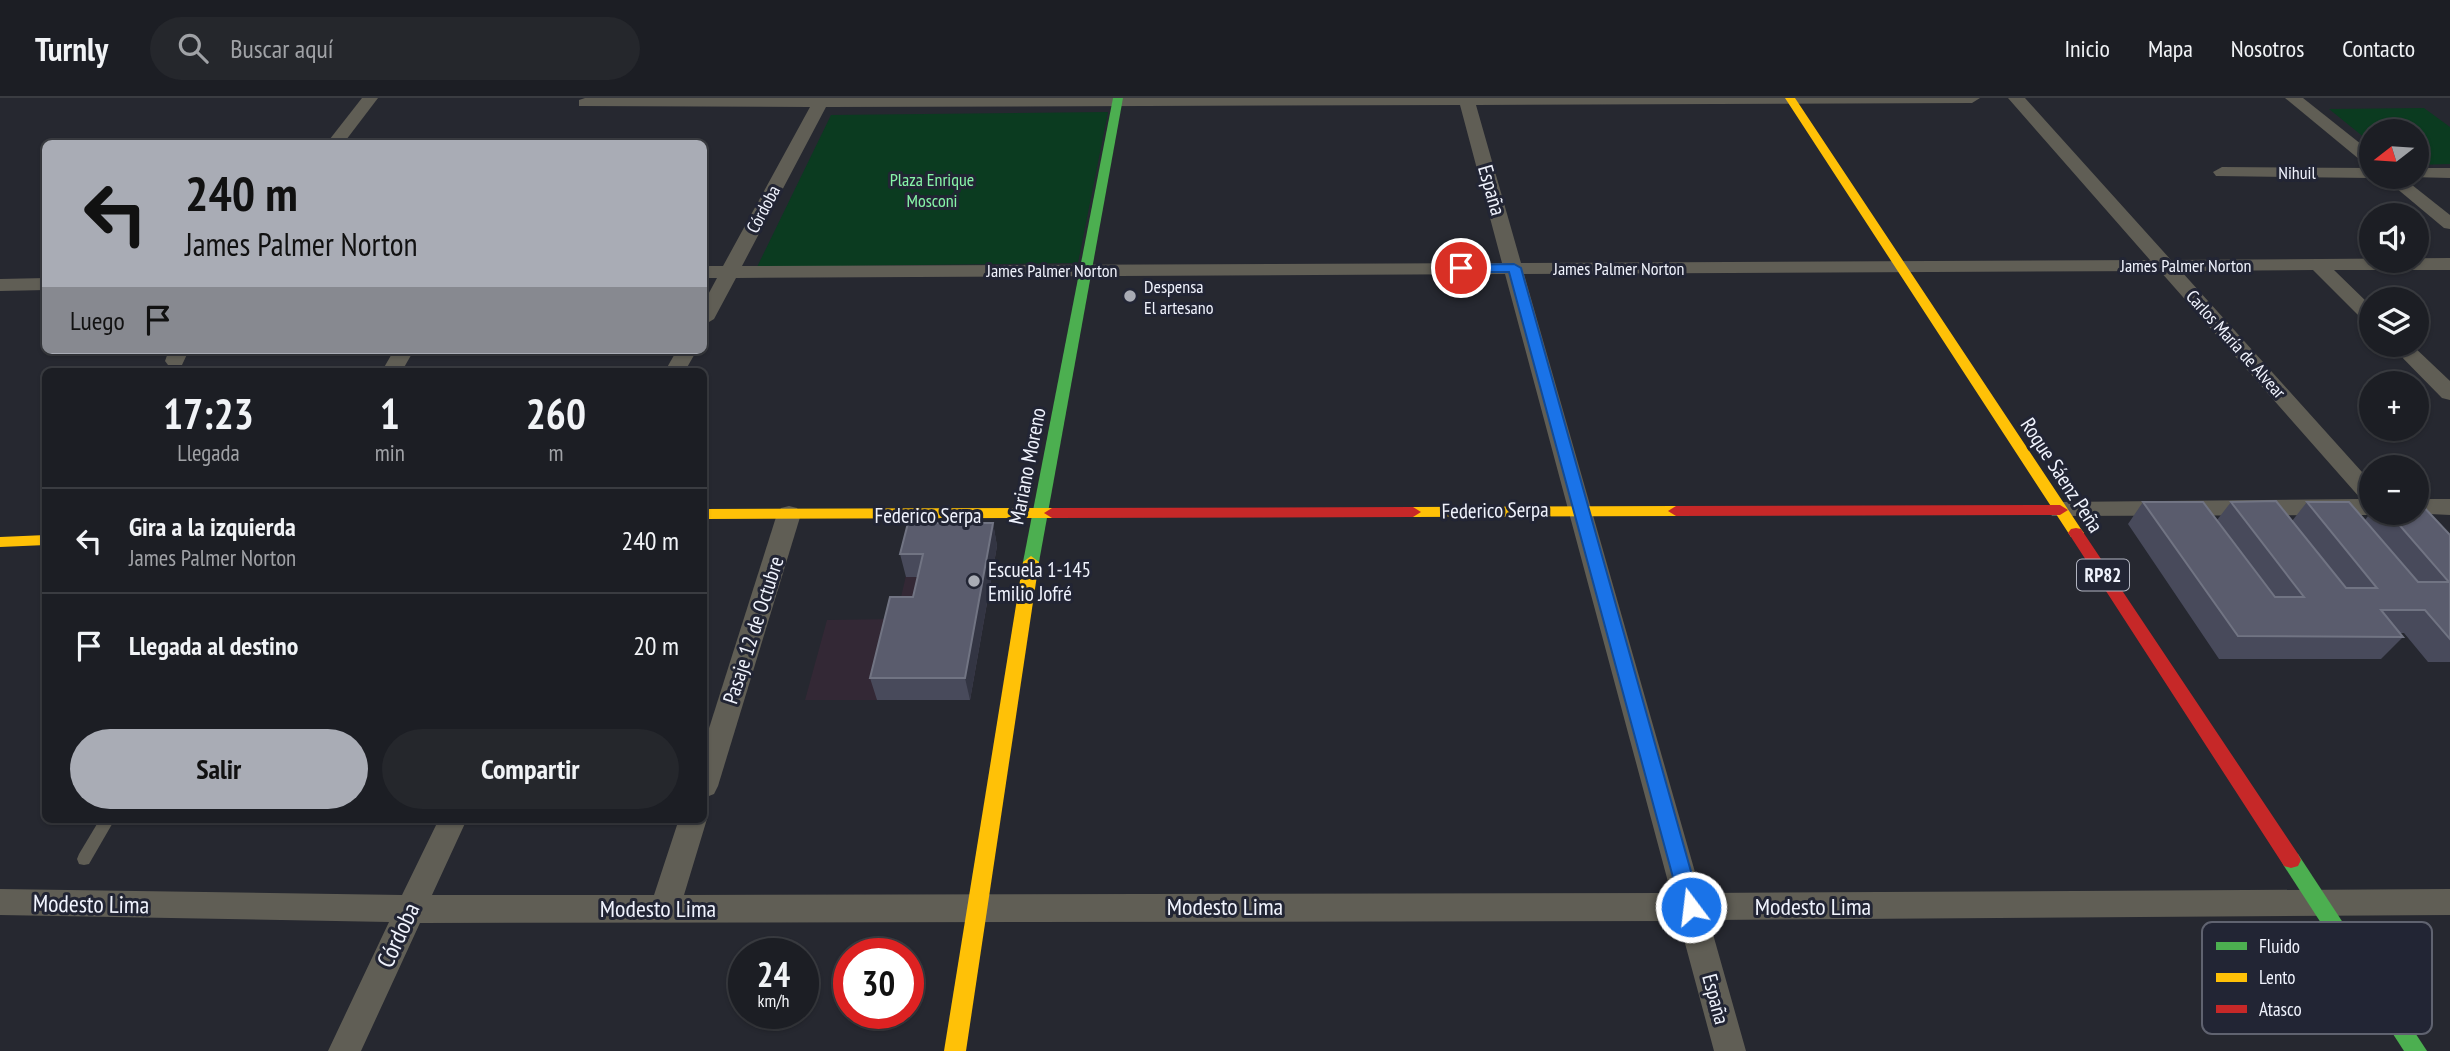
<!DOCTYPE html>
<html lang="es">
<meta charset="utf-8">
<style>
:root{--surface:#1c1e24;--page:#25272c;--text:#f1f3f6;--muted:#a0a2a6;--line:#3a3c41;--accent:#a9acb5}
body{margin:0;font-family:"PT Sans Narrow",sans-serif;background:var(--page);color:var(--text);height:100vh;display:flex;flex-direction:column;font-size:26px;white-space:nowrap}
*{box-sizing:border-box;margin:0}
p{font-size:23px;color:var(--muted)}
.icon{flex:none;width:38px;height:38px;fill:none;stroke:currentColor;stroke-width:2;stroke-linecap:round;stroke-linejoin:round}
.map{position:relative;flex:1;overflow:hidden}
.side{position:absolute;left:42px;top:270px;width:665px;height:455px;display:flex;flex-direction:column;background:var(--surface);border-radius:10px;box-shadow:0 2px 5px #0004,0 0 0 2px var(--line)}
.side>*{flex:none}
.top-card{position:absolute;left:42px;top:42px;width:665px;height:214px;border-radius:10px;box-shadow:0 2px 5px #0004,0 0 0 2px var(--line);background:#a9acb5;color:#111;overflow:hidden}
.needle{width:46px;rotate:253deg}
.controls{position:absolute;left:2359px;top:21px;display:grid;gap:14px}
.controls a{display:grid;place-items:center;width:70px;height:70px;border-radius:50%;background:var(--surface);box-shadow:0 2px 5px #0004,0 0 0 2px var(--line);font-size:35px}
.speed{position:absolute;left:728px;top:840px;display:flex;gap:14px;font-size:35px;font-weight:700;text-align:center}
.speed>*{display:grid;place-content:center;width:91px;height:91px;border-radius:50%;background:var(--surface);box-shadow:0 2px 5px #0004,0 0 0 2px var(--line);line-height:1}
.speed small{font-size:18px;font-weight:400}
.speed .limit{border:10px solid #d22;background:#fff;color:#111}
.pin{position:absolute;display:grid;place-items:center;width:60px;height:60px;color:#fff;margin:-30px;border:4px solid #fff;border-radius:50%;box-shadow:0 2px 7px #0007}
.me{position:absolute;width:77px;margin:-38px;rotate:345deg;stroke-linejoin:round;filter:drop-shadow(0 0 5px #0008)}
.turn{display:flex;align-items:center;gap:24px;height:147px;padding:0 28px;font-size:32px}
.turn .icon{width:91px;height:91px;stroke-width:2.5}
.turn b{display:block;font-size:49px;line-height:60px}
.then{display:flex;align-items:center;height:66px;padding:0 28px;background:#0003;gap:14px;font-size:26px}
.eta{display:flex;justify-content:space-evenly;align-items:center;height:119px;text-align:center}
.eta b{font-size:42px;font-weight:600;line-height:49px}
.button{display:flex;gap:14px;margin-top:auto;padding:14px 28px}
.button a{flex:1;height:80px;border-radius:42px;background:var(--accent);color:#111;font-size:28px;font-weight:600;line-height:80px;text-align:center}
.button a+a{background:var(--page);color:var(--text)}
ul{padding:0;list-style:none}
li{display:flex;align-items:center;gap:21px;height:105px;padding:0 28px;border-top:2px solid var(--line)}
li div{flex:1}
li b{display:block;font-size:26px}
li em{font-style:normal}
header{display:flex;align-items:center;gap:42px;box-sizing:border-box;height:98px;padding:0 35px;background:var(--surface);border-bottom:2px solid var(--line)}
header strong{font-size:33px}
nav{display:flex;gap:38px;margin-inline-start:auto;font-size:24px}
.search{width:490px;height:63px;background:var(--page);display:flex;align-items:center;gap:18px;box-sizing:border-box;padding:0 24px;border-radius:38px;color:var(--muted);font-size:26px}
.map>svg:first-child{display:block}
.education{fill:#332835}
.green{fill:#0b3b20}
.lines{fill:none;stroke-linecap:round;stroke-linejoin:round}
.lane{fill:#605e55;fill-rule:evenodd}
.street{fill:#605e55;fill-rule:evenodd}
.fast{fill:#4caf50;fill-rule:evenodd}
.slow{fill:#ffc107;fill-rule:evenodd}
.jam{fill:#c62828;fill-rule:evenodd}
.wall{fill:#484a5b}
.shaded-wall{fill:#333543}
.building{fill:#5a5c6d;stroke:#717483;stroke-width:2}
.route{fill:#1a73e8;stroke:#114b97;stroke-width:2}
.poi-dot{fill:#a9acb5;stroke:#222534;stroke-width:2.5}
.labels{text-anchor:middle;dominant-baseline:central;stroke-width:6;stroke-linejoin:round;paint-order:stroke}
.far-street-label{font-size:18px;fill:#f0f3fd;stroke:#222534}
.far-park-label{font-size:18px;fill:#87f5a8;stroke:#222534}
.far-poi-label{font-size:18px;fill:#f0f3fd;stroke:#222534;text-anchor:start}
.shield{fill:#222534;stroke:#b2b5c1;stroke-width:2}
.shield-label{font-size:19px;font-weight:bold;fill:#f0f3fd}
.street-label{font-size:21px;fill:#f0f3fd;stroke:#222534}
.poi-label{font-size:21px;fill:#f0f3fd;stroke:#222534;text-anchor:start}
.near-street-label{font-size:24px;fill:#f0f3fd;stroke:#222534}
.key{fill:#222534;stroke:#606370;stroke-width:2}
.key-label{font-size:19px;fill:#f0f3fd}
</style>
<header>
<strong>Turnly</strong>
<div class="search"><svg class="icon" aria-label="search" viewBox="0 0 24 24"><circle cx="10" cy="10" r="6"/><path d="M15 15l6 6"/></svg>Buscar aquí</div>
<nav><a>Inicio</a><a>Mapa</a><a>Nosotros</a><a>Contacto</a></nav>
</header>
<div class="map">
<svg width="2450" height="953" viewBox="0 0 2450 953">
<rect width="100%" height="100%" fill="#262830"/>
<polygon class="education" points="913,447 997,448 970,602 805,602 827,522 896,521"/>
<g class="green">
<polygon points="2424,10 2450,29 2450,66 2417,67 2417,33 2371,33 2371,45 2329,11"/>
<polygon points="1108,14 1078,165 757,169 831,17"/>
</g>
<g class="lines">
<polygon class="lane" points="100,721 115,721 89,766 84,767 79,766 77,761 79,756"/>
<g class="street">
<polygon points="362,0 378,0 343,46 326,46"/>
<path d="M585,0H1980L1972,5L1476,7L1521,165L2150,162L2008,0H2025L2171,162L2450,160V172H2334L2371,208V225L2364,223L2313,172L2181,173L2371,384V415H2379L2371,417L2052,418L2048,412L2052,406L2060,404L2361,401L2160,173L1524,176L1701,795L2450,791V817L1709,822L1746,953H1714L1679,823L420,825L361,953H328L389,824L0,817V791L402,797L439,721H467L432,797H654L679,721H704V713L707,721L684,797L1671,795L1505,176L736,180L714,221L704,227V204L717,180H704V168H723L810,9L579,8V2ZM1460,7L1502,165L742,168L826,9Z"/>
<polygon points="2285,0 2303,0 2371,54 2371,67 2365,66"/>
<polygon points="2222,69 2371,70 2371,79 2377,79 2371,80 2216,78 2213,74"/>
<polygon points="2417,70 2450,70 2450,80 2411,79 2417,79"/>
<polygon points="2383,79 2402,79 2450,117 2450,131 2444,130"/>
<polygon points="46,180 46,192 0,193 0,181"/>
<polygon points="2390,247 2412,247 2450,283 2450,302 2442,300"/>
<polygon points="169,252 189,252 182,267 168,267 165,263"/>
<polygon points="394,252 414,252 402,273 382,273"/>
<polygon points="677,252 697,252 685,273 665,273"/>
<polygon points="2417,401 2450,401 2450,417 2409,415 2417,415"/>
<polygon points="789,408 797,410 801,416 718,688 714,696 704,700 704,646 777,416 781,410"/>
</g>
<g class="fast">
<polygon points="1113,0 1123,0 1039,464 1031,470 1023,464"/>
<polygon points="2291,754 2298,756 2427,953 2404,953 2284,768 2281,762 2284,756"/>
</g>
<g class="slow">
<polygon points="1785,0 1795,0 2081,431 2084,435 2081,439 2071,439"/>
<polygon points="1676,408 1684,413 1676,418 1413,419 1405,414 1413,409"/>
<polygon points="1052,410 1060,415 1052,420 704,421 704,411"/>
<polygon points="46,437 46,447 0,449 0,439"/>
<polygon points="1031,458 1039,464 966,953 944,953 1023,464"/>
</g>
<g class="jam">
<polygon points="2060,407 2068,412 2060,417 1676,418 1668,413 1676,408"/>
<polygon points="1413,409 1421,414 1413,419 1052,420 1044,415 1052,410"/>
<polygon points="2076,430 2081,431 2298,756 2301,762 2298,768 2291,770 2284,768 2071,439 2068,435 2071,431"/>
</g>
</g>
<g class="wall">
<polygon points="2143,404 2217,422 2231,404 2292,423 2307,404 2365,422 2371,414 2417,415 2450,437 2450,564 2428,564 2404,535 2400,535 2403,539 2381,561 2219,561 2128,426"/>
<polygon points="993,425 997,448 970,602 877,602 870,580 913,499 918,479 906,479 900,456"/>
</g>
<polygon class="shaded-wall" points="993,425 997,448 970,602 965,580"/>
<g class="building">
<polygon points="2276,403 2346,490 2377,490 2307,404 2349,404 2418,484 2449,484 2389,415 2417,415 2417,405 2420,405 2450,437 2450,541 2425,512 2381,512 2403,539 2238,538 2143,404 2203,404 2275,499 2304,499 2231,404"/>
<polygon points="908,425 993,425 965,580 870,580 890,499 913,499 923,456 900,456"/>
</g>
<polygon class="route" points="1514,166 1521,170 1701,809 1698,815 1691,818 1684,815 1681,809 1509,174 1461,174 1455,170 1461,167"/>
<g class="poi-dot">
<circle cx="1130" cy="198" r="7"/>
<circle cx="974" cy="483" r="7"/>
</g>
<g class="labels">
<g class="far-street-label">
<text x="2297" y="74">Nihuil</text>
<text transform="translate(763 111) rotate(-62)">Córdoba</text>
<text x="2186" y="167">James Palmer Norton</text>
<text x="1619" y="170">James Palmer Norton</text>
<text x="1052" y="172">James Palmer Norton</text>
<text transform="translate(2236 246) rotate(48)">Carlos María de Alvear</text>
</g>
<g class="far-park-label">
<text x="932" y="81">Plaza Enrique<tspan x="932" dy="21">Mosconi</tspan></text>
</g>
<g class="far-poi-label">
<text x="1144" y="188">Despensa<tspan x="1144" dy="21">El artesano</tspan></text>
</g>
<rect class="shield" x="2077" y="461.5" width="52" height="31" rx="5"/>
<g class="shield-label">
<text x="2103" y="477">RP82</text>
</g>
<g class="street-label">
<text transform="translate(1492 92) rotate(74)">España</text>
<text transform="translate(1027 368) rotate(-79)">Mariano Moreno</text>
<text transform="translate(2062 377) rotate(57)">Roque Sáenz Peña</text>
<text transform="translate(1495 412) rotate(-1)">Federico Serpa</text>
<text x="928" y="417">Federico Serpa</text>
<text transform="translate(753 532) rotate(-72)">Pasaje 12 de Octubre</text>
<text transform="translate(1716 901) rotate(75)">España</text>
</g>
<g class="poi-label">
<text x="988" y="471">Escuela 1-145<tspan x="988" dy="24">Emilio Jofré</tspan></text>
</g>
<g class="near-street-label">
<text transform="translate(91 806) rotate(1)">Modesto Lima</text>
<text x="1225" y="808">Modesto Lima</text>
<text x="1813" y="808">Modesto Lima</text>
<text x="658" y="810">Modesto Lima</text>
<text transform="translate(398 837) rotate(-65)">Córdoba</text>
</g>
</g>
<rect x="2202" y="824" width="230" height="112" rx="10" class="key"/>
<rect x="2216" y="844" width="31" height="8" fill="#4caf50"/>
<rect x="2216" y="875" width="31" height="9" fill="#ffc107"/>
<rect x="2216" y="907" width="31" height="8" fill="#c62828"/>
<g class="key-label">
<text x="2259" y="855">Fluido</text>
<text x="2259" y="886">Lento</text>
<text x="2259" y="918">Atasco</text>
</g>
</svg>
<div class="controls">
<a><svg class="needle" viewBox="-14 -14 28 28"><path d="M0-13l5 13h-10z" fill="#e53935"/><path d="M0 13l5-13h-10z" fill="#a0a2a6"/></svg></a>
<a><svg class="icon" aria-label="sound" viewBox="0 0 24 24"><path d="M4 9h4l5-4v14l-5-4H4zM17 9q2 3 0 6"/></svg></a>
<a><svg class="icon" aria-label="layers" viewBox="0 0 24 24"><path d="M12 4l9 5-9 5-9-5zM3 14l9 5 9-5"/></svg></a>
<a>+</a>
<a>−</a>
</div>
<div class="speed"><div>24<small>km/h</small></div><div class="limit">30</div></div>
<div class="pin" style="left:1461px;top:170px;background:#d93025"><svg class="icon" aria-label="arrive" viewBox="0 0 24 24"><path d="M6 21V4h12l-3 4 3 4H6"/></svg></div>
<svg class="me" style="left:1691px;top:809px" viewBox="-20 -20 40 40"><circle r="17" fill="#1a73e8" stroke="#fff" stroke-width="3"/><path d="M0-11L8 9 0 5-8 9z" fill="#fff"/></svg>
<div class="top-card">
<div class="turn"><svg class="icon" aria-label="left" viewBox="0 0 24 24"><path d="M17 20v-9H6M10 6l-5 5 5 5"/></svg><div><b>240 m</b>James Palmer Norton</div></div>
<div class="then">Luego<svg class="icon" aria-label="arrive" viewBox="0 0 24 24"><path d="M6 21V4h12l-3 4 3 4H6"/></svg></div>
</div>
<section class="side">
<div class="eta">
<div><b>17:23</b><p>Llegada</p></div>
<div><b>1</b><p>min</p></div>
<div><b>260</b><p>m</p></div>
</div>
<ul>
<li><svg class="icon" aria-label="left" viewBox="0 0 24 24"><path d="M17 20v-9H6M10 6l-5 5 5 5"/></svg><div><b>Gira a la izquierda</b><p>James Palmer Norton</p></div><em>240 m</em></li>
<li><svg class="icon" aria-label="arrive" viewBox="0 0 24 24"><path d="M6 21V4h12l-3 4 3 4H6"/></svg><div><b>Llegada al destino</b></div><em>20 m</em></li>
</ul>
<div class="button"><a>Salir</a><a>Compartir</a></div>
</section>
</div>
